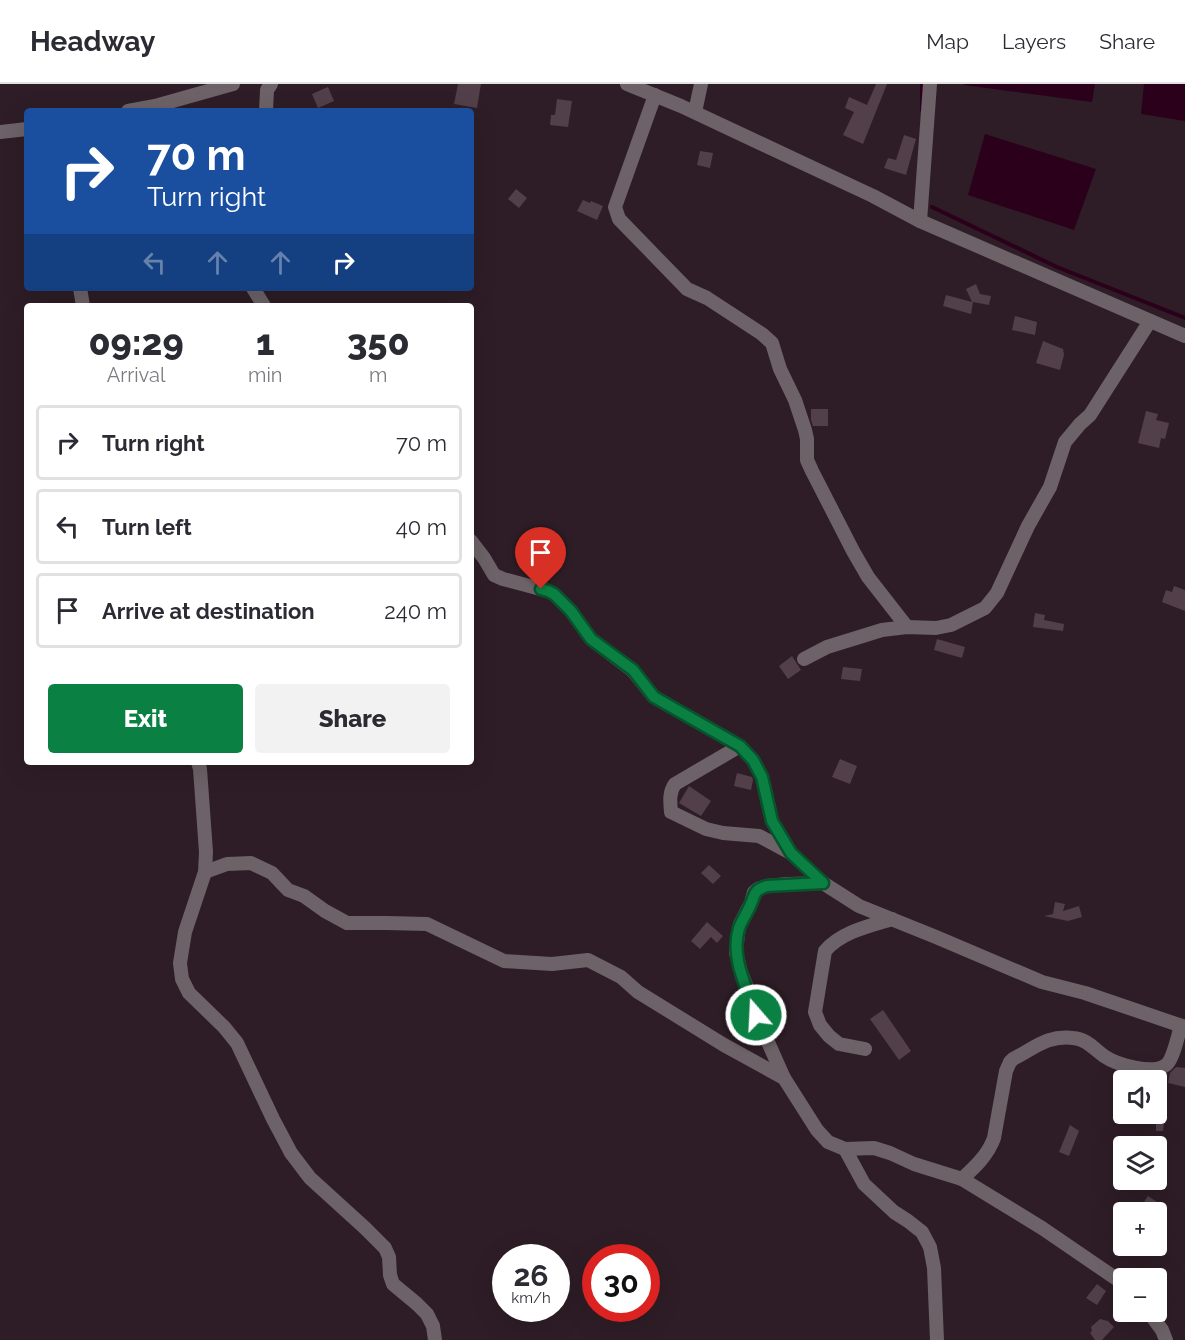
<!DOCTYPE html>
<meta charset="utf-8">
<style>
:root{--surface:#fff;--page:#f2f2f3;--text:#2b2b33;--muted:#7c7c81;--line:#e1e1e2;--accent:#0b8043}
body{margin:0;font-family:Raleway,sans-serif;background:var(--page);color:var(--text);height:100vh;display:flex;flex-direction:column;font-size:22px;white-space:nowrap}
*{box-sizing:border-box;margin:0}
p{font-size:20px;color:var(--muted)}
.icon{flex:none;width:33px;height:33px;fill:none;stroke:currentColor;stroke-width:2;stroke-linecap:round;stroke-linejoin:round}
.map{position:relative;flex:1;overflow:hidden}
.details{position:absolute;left:24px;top:219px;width:450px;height:462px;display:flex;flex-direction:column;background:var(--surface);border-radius:6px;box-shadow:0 6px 24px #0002}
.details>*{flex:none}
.banner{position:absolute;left:24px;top:24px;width:450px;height:183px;border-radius:6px;box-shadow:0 6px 24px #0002;background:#1a4fa0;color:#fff;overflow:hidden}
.tools{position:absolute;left:1113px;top:986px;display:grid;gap:12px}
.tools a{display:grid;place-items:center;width:54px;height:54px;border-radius:6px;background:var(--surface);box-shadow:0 6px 24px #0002;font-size:30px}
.speed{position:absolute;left:492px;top:1160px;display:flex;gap:12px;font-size:30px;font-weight:700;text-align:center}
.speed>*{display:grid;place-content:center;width:78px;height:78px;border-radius:50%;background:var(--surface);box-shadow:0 6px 24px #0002;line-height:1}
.speed small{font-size:15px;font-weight:400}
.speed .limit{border:9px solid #d22;background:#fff;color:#111}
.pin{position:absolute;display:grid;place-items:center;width:51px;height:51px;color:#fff;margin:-62px -26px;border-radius:50% 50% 50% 0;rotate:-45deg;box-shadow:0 0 6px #0007}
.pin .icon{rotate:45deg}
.me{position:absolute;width:66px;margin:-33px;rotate:341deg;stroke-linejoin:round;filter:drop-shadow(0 0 4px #0008)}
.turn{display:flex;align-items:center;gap:21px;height:126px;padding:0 24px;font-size:27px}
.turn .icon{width:78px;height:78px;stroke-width:2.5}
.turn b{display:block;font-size:42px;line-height:51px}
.lanes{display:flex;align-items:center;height:57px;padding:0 24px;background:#0003;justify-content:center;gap:30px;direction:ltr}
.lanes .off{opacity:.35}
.eta{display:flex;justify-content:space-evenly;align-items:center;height:102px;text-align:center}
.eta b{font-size:36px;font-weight:800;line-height:42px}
.action{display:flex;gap:12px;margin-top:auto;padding:12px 24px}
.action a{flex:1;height:69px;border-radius:6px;background:var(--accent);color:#fff;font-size:24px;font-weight:800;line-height:69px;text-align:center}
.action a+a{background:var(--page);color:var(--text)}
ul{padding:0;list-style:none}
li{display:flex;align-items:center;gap:18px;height:75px;margin:0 12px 9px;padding:0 12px;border:3px solid var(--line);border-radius:6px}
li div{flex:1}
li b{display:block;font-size:22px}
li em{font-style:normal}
header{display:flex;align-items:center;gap:36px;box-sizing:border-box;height:84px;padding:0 30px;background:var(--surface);border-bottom:2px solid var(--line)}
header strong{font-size:28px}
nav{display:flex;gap:33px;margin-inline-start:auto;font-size:21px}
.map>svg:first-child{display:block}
.water{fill:#2b001b}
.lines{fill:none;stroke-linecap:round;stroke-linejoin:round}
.stream{stroke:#2b001b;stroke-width:4}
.building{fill:#523f49}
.minor{stroke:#6c6267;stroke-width:14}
.route-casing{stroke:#07532c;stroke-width:15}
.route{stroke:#0b8043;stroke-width:10}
</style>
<header>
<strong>Headway</strong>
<nav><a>Map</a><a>Layers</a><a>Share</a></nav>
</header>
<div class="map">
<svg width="1185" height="1256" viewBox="0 0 1185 1256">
<rect width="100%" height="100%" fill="#2e1d26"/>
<g class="water">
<polygon points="964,0 1095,0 1092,18 964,1"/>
<polygon points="1144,0 1185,0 1185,37 1141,30"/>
<polygon points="985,50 1096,85 1074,146 968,111"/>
</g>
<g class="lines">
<g class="stream">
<polyline points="922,26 922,0"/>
<polyline points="932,123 1057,183 1185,234"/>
</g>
</g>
<g class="building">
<polygon points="458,0 481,0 477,24 454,20"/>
<polygon points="876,0 887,0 863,60 843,51 854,28 845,24 849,13 867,21"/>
<polygon points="328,3 334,17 318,24 312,10"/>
<polygon points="557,15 572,17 568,43 550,41 551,31 555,31"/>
<polygon points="904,51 916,55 906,91 884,84 888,74 896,76"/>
<polygon points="700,67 713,69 710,84 697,81"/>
<polygon points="516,105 527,114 519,124 508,115"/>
<polygon points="583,116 590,119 591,117 603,122 597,136 577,127"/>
<polygon points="976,200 980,210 991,212 989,221 973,218 971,230 943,222 946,211 972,218 966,205"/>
<polygon points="1015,232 1037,238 1035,251 1012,246"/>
<polygon points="1043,257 1063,265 1064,271 1060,286 1036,279"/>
<polygon points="811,325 828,325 828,342 813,342 811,336"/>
<polygon points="1146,327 1158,330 1156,336 1169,339 1165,355 1161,354 1159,364 1138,359"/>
<polygon points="1174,502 1185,506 1185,527 1162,518 1166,506 1172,508"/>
<polygon points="1035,529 1045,531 1044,536 1064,540 1063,547 1033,543"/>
<polygon points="937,555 965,563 962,574 934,566"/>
<polygon points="792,572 801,586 788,595 779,582"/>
<polygon points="843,583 862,585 860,597 841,595"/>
<polygon points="840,675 857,682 850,700 832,693"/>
<polygon points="737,689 752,693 753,696 751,706 734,702"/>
<polygon points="689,702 711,717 701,732 679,719"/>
<polygon points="709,781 721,792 713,800 701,789"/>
<polygon points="1055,818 1065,820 1063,827 1079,822 1082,833 1068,837 1044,832 1053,830"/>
<polygon points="707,838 723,852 717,859 711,853 700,865 691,857"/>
<polygon points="883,926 911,967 899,976 870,935"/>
<polygon points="1176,983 1185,984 1185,1003 1168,999 1170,989"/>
<polygon points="1156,1011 1167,1012 1163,1047 1156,1047"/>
<polygon points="1070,1041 1079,1047 1069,1072 1059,1068"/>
<polygon points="1148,1112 1163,1122 1159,1128 1137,1128"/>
<polygon points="1097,1200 1106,1207 1097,1221 1086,1214"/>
<polygon points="1100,1235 1108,1237 1114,1243 1102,1256 1095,1256 1090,1249 1092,1247 1091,1243"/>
</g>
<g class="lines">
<g class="minor">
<polyline points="627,0 681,22 873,112 920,137 1185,252"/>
<polyline points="655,11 615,123 619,135 687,205 707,214 762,250 772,259 780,285 795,316 805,346 807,355 807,376 812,387 853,467 868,493 907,543"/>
<polyline points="128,27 155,22 233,0"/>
<polyline points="266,27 267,6 271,0"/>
<polyline points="695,28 701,0"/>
<polyline points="0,48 27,45"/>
<polyline points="920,137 930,0"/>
<polyline points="80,204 83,222"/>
<polyline points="253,204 264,222"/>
<polyline points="471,457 484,474 494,491 503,495 548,507 554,510 571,527 591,555 633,587 654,613 740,662 753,676 762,693 772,737 791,769 823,799 859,822 936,853 1042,898 1085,909 1185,943"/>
<polyline points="804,575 827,563 882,546 907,543 936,544 951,541 985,524 997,509 1028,442 1050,403 1065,358 1080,340 1090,331 1150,237"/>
<path d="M740,662L675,700C669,708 670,717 671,728L706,745L723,749L759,752L789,768"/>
<polyline points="198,678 200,685 206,768 205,788 185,848 180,879 182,895 189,909 224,943 237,959 273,1035 291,1069 310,1094 365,1144 385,1164 389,1173 390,1191 393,1200 417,1220 427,1230 433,1242 435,1256"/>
<polyline points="205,788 227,780 251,779 272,789 288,806 304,812 325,827 347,839 387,839 427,840 504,877 552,880 588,876 621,893 638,908 724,961 784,994"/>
<path d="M823,799L787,800L767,802L758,805L754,808L751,819L740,840L738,849L736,869L741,888L750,911L756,931L784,994L817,1046L828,1058L845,1065L874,1064L890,1069L914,1080L962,1095C975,1083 988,1071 994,1054L1006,987L1010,978L1013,975C1035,964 1047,951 1073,954C1087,955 1094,965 1104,972C1117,981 1153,991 1166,981C1173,976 1178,951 1181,942"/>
<path d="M865,965L839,960L829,952L820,941L815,928L825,867C841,848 869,842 892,835"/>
<polyline points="845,1065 864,1100 894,1128 908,1137 922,1148 930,1163 934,1184 937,1256"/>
<polyline points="962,1095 1042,1144 1124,1200"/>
<polyline points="1148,1227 1162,1246 1166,1256"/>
</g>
</g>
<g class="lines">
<g class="route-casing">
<path id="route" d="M541,505L548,507L554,510L571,527L591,555L633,586L654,613L740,662L753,676L762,693L772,737L791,769L823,799L767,802C752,807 756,810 750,822C747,829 742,836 739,844C730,874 747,903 756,931"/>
</g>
<use href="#route" class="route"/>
</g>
</svg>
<div class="tools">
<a><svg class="icon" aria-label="sound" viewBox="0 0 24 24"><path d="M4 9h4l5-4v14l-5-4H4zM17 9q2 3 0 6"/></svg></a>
<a><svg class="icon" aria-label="layers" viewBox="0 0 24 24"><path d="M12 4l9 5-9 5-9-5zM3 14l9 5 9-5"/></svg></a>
<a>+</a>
<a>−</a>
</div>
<div class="speed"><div>26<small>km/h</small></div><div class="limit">30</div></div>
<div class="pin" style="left:541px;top:505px;background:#d93025"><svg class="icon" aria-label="arrive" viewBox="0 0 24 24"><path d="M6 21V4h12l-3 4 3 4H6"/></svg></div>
<svg class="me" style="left:756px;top:931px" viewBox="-20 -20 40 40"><circle r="17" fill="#0b8043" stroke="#fff" stroke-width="3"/><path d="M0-11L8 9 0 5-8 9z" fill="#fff"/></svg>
<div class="banner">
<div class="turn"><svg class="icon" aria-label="right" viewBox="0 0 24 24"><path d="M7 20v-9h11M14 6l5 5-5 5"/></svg><div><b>70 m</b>Turn right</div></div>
<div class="lanes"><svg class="icon off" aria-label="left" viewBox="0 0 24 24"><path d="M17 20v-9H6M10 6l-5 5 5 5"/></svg><svg class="icon off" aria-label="ahead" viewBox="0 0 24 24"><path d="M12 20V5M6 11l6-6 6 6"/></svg><svg class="icon off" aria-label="ahead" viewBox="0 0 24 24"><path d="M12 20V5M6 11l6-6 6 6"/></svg><svg class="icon" aria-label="right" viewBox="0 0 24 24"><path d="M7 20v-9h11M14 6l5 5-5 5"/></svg></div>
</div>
<section class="details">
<div class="eta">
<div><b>09:29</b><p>Arrival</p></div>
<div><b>1</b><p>min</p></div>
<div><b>350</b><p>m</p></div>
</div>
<ul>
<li><svg class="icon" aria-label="right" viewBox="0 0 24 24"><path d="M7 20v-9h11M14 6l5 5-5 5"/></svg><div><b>Turn right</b></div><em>70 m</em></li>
<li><svg class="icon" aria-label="left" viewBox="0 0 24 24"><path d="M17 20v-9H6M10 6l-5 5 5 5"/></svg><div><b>Turn left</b></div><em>40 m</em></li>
<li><svg class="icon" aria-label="arrive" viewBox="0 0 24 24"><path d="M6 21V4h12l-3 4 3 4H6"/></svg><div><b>Arrive at destination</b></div><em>240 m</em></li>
</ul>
<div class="action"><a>Exit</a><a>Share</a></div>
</section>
</div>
